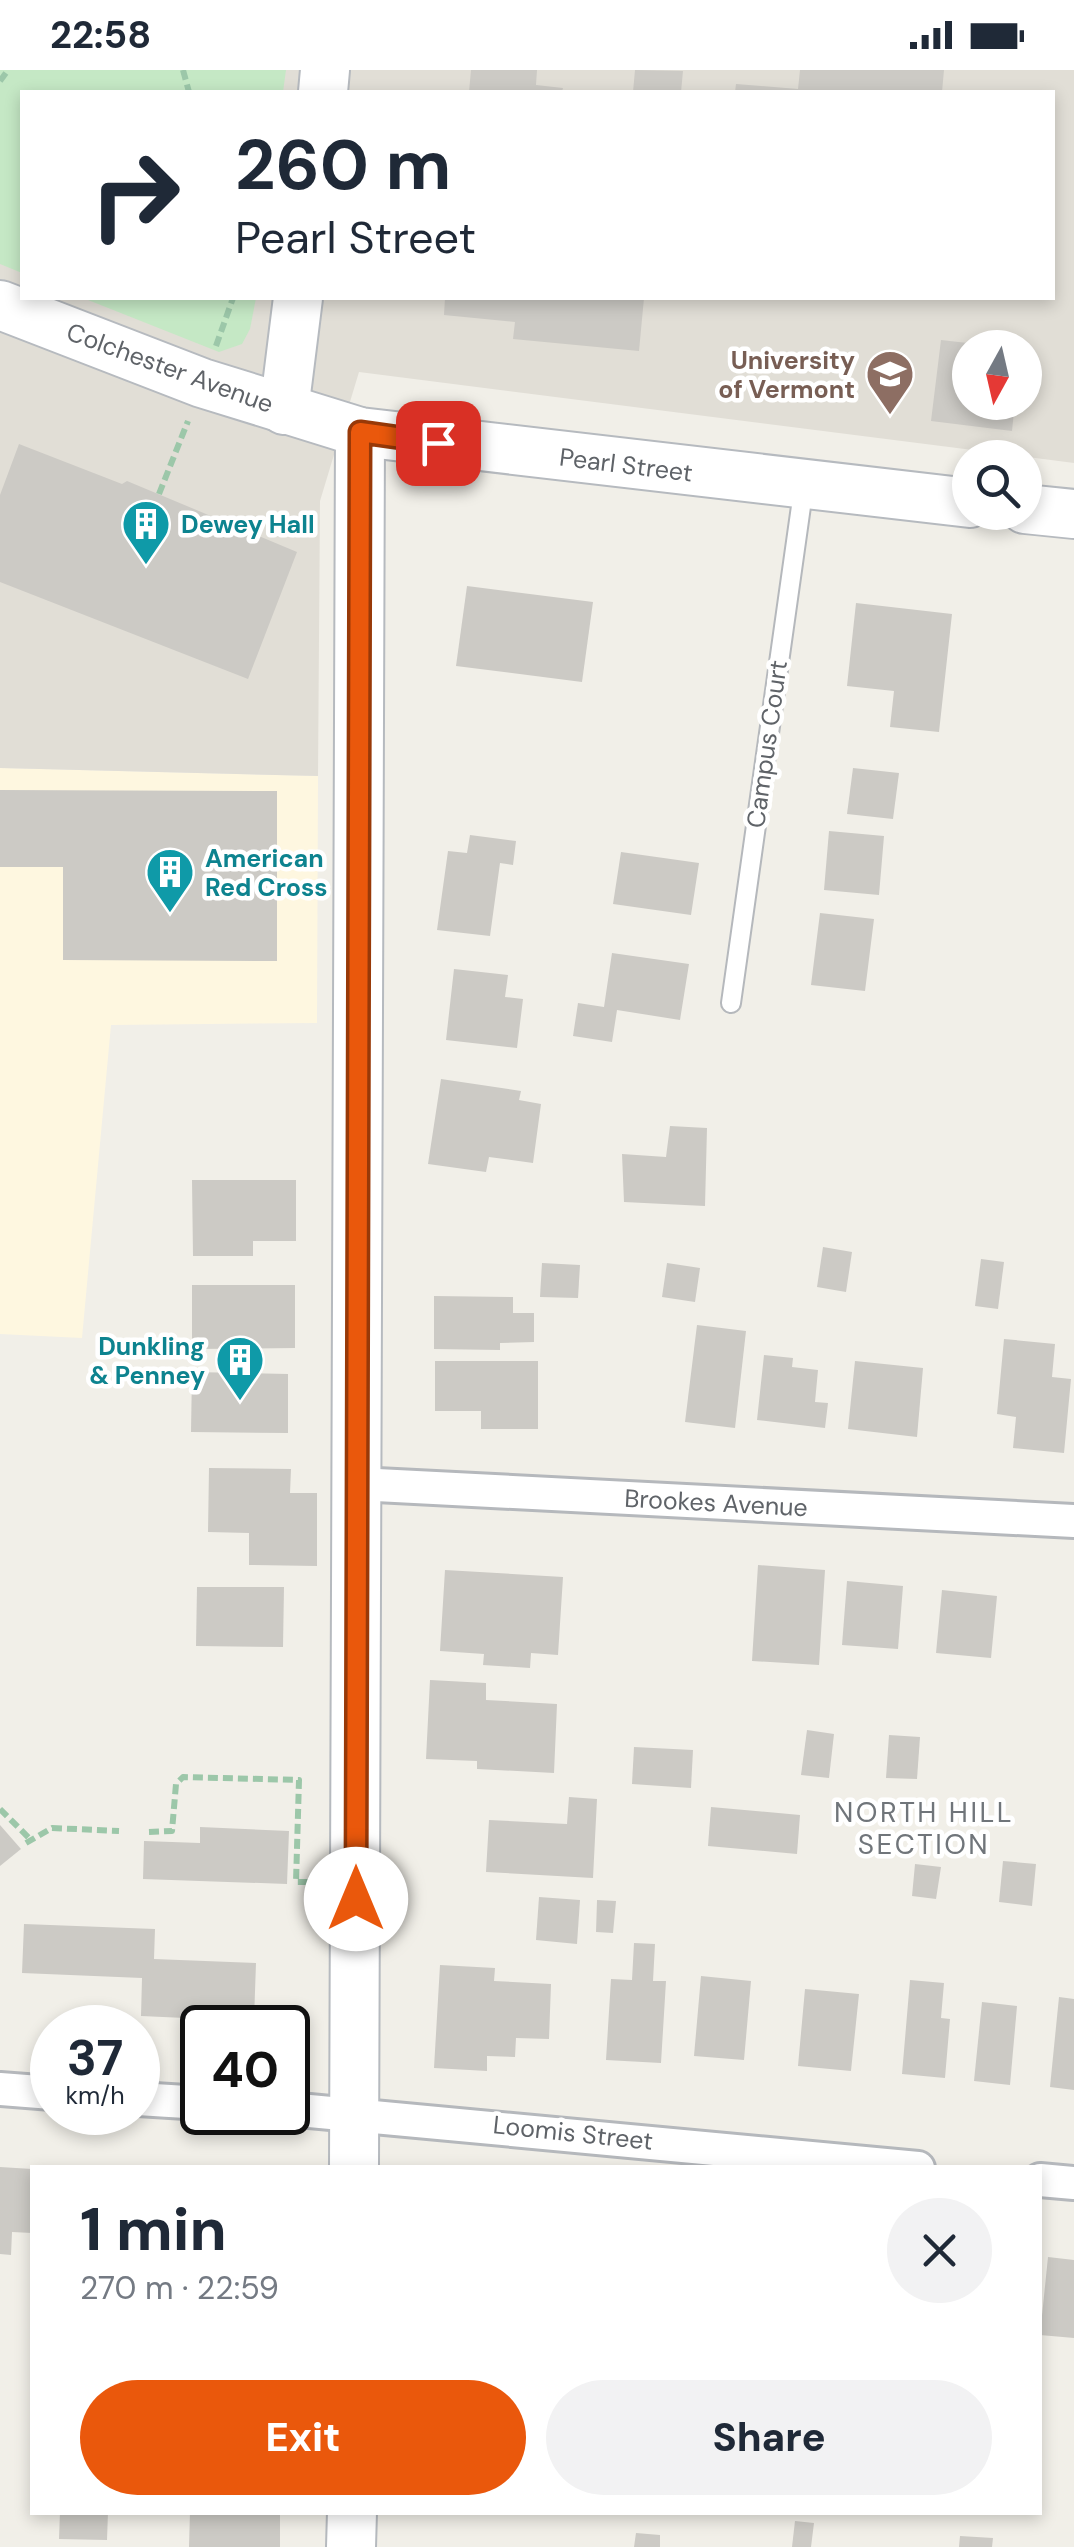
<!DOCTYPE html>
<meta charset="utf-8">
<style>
:root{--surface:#fff;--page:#f2f2f3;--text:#1f2937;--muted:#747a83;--accent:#ea580c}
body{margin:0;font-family:"DM Sans",sans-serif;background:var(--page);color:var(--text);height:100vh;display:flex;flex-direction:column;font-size:38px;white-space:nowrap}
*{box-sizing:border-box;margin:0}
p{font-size:32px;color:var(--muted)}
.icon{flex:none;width:55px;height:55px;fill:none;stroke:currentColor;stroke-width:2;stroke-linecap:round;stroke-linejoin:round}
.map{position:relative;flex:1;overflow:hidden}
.details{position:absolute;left:30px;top:2095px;width:1012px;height:350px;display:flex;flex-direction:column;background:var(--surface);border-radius:0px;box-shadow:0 5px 15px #0003}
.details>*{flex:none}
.banner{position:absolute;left:20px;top:20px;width:1035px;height:210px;border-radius:0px;box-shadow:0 5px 15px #0003;background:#fff;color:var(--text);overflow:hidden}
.needle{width:65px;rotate:188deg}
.controls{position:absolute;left:952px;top:260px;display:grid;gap:20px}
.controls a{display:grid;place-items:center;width:90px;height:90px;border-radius:50%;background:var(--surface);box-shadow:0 5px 15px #0003;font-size:50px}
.speed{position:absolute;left:30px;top:1935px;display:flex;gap:20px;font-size:50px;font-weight:700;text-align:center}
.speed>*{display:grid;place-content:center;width:130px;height:130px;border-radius:50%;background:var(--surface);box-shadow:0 5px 15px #0003;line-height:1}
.speed small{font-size:25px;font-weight:400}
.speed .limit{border:5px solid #111;border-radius:15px;background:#fff;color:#111}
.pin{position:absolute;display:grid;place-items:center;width:85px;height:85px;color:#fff;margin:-42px;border-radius:20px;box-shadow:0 5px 15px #0006}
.me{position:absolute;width:110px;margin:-55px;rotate:0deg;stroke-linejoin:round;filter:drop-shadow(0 0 8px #0008)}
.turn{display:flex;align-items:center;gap:35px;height:210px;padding:0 50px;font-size:45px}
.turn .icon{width:130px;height:130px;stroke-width:2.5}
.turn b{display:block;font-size:70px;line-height:85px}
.round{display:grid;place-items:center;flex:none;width:105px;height:105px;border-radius:52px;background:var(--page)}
.head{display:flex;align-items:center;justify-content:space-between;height:170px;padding:0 50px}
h1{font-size:60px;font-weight:800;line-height:75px}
.button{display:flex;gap:20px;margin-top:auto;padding:20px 50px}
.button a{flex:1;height:115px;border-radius:60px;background:var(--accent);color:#fff;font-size:40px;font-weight:800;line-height:115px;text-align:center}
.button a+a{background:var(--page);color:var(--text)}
.status{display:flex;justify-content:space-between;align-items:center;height:70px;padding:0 50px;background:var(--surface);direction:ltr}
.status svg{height:28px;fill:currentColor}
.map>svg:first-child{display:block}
.commercial{fill:#fef7e0}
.education{fill:#e1ded6;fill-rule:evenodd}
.green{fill:#c5e8c5}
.building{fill:#cccac5}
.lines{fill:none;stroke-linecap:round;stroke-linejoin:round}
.lane-casing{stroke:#b5b8bc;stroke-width:22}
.street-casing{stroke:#b5b8bc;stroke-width:38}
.secondary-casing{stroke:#b6babf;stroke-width:52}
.path{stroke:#9cc7a9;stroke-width:6;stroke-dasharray:10 5;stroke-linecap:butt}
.lane{stroke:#fff;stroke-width:18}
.street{stroke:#fff;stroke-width:32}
.secondary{stroke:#fff;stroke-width:48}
.route-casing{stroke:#983908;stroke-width:25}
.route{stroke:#ea580c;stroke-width:18}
.labels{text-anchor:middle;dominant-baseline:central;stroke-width:9;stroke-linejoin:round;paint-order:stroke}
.education-label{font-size:25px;font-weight:bold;fill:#785e54;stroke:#fff;text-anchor:end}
.street-label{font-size:25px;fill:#5f6368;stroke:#fff}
.culture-label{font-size:25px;font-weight:bold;fill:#0d838f;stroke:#fff;text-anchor:start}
.neighbourhood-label{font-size:28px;letter-spacing:2.5px;fill:#70757a;stroke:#fff}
</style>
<div class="status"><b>22:58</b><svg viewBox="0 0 49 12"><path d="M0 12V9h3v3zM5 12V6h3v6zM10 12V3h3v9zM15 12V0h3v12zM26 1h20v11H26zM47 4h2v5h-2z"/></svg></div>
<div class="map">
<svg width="1074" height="2477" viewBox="0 0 1074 2477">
<rect width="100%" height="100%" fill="#f1efe8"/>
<polygon class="commercial" points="0,698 318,706 317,953 111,955 82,1268 0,1264"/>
<path class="education" d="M0,0H1074V393L359,302L320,431L318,706L0,698ZM22,22H1052V228H22ZM970,278H1025V332H970Z"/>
<g class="green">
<polygon points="0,0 286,0 283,22 22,22 22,203 0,194"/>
<polygon points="83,228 256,228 250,259 242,274 219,282"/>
</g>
<g class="building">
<polygon points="471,0 537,0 536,15 563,18 562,22 469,22"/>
<polygon points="635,0 683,1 681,22 633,22"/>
<polygon points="800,0 944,0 942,22 735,22 736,14 798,19"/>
<polygon points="445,228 644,228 639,281 513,269 515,252 444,245"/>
<polygon points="941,270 985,275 970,278 970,332 1015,332 1012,361 931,351"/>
<polygon points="19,374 122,414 127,411 297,482 248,609 0,512 0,425"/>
<polygon points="467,516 593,532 582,612 456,596"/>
<polygon points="856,533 952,544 939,662 890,657 894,621 847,616"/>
<polygon points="853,698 899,703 893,749 847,744"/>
<polygon points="0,720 277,721 277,891 63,890 63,797 0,797"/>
<polygon points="829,761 884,766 879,825 824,820"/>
<polygon points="470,765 516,771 513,795 500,793 490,866 437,860 448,781 467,783"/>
<polygon points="621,782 699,793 691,845 613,834"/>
<polygon points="820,843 874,849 865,921 811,915"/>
<polygon points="612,883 689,894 680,950 617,940 612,972 573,966 578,933 604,937"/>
<polygon points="454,899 508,905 505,927 523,929 517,978 446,970"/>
<polygon points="441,1009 521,1021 519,1030 541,1034 533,1093 489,1087 486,1102 428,1094"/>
<polygon points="670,1056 707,1058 705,1136 624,1132 622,1084 666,1087"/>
<polygon points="192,1110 296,1110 296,1171 253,1171 253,1186 193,1186"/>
<polygon points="823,1177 852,1182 846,1222 817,1217"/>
<polygon points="981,1189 1004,1192 998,1239 975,1236"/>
<polygon points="542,1193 580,1195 578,1228 540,1227"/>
<polygon points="667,1193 700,1198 695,1232 662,1227"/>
<polygon points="192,1215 295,1215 295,1278 192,1279"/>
<polygon points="434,1226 513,1227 513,1243 534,1243 534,1272 500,1273 500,1280 434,1279"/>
<polygon points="697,1255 746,1261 735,1358 685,1352"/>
<polygon points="1004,1269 1055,1274 1052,1307 1071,1309 1064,1383 1013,1378 1016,1347 997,1344"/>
<polygon points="764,1285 793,1288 792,1297 818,1300 815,1332 828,1333 825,1358 757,1350"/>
<polygon points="435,1291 538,1291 538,1359 481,1359 481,1341 435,1341"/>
<polygon points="855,1291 923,1298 917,1367 848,1359"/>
<polygon points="192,1302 288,1304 288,1363 191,1362"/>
<polygon points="209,1398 291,1399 290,1423 317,1423 317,1496 249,1495 249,1463 208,1462"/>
<polygon points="758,1495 825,1500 819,1595 752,1591"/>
<polygon points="445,1500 563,1507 558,1585 531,1583 530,1598 483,1595 484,1584 440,1581"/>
<polygon points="847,1511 903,1516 898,1579 842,1575"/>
<polygon points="197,1517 284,1517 283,1577 196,1576"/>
<polygon points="942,1520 997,1526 991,1588 936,1583"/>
<polygon points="430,1610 486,1613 486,1630 557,1634 554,1703 477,1699 477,1691 426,1689"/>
<polygon points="807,1660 834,1664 829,1708 801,1705"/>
<polygon points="889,1665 920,1667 917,1709 886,1708"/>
<polygon points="634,1677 693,1680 691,1718 632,1714"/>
<polygon points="569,1727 597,1729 593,1808 486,1802 489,1750 567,1754"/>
<polygon points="711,1737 800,1745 797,1784 708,1776"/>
<polygon points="0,1755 21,1779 0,1796"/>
<polygon points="200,1757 289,1761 287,1814 143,1809 144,1771 200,1773"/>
<polygon points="1003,1791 1036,1794 1032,1836 999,1832"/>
<polygon points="915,1794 941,1797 936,1829 912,1826"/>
<polygon points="539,1827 580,1830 577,1874 536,1870"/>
<polygon points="597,1830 616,1831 613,1863 596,1862"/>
<polygon points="24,1854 155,1859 154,1889 256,1893 254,1950 238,1949 238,1958 184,1958 185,1948 141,1946 142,1908 22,1903"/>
<polygon points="634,1873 655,1874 653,1911 666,1911 661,1993 606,1990 611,1909 632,1910"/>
<polygon points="440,1895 495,1898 494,1911 551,1914 549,1969 516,1968 515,1987 487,1986 487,2001 434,1998"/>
<polygon points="701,1906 751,1911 744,1990 694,1986"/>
<polygon points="910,1910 944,1913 941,1948 950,1949 945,2008 902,2004"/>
<polygon points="805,1919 859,1924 851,2001 798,1996"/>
<polygon points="1059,1927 1074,1929 1074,2020 1050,2017"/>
<polygon points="982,1932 1017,1936 1010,2015 974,2011"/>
<polygon points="0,2097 32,2099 32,2163 12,2162 11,2185 0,2184"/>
<polygon points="1048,2187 1074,2190 1074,2268 1040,2265"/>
<polygon points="60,2442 108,2442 107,2470 59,2469"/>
<polygon points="190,2442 280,2442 280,2477 189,2477"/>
<polygon points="795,2451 814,2453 811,2477 792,2477"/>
<polygon points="636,2463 660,2465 660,2477 634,2477"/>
<polygon points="960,2466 993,2468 992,2477 959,2477"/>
</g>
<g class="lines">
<g class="lane-casing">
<polyline id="lane" points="731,933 804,415"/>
</g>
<g class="street-casing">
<g id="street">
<polyline points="357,1414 1074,1451"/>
<polyline points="0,2019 52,2023"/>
<polyline points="138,2029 202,2033"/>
<polyline points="288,2039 918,2098"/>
<polyline points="1040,2110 1074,2113"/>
</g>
</g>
<g class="secondary-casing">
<g id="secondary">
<polyline points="323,22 325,0"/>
<polyline points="0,235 202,313 360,362 970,433"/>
<polyline points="284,340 298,228"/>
<polyline points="1025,439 1074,444"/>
<polyline points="354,2098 360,362"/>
<polyline points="351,2477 352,2442"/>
</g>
</g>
<g class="path">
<polyline points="183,0 189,22"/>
<polyline points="0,11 8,0"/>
<polyline points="216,276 233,228"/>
<polyline points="159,424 188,351"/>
<polyline points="0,1739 31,1770"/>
<polyline points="149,1762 172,1761 176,1714 183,1707 299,1710 296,1812 313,1812"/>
<polyline points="26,1773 52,1758 119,1761"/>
</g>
<use href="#lane" class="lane"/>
<use href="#street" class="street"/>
<use href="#secondary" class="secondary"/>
</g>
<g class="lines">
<g class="route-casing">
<polyline id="route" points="356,1829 360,362 438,373"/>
</g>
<use href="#route" class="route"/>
</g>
<defs>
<g id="university-pin" transform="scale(2.5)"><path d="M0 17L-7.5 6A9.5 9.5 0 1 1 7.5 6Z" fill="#8d6e63" stroke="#fff"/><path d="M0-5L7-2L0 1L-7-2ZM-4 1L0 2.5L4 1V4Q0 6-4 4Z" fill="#fff"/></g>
<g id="building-pin" transform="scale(2.5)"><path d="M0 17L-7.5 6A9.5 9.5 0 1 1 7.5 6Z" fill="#0f9aa8" stroke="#fff"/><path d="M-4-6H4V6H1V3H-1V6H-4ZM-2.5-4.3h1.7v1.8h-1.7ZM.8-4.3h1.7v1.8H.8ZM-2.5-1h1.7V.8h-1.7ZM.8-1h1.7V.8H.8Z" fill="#fff"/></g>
</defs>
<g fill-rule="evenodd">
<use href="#university-pin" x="890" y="304"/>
<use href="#building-pin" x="146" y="454"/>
<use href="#building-pin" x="170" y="802"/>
<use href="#building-pin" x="240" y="1290"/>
</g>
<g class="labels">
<g class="education-label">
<text x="855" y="290">University<tspan x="855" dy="29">of Vermont</tspan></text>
</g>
<g class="street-label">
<text transform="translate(170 298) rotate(20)">Colchester Avenue</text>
<text transform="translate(626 395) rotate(7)">Pearl Street</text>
<text transform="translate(767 674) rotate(-82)">Campus Court</text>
<text transform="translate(716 1433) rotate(3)">Brookes Avenue</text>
<text transform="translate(573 2063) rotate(6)">Loomis Street</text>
</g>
<g class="culture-label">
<text x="181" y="454">Dewey Hall</text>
<text x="205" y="788">American<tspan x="205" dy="29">Red Cross</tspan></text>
<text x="205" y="1276" text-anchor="end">Dunkling<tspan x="205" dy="29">&amp; Penney</tspan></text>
</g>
<g class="neighbourhood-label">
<text x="924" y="1742">NORTH HILL<tspan x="924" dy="32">SECTION</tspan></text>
</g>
</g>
</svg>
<div class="controls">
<a><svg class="needle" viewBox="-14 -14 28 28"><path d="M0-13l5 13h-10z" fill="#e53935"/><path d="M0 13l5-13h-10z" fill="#747a83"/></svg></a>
<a><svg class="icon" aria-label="search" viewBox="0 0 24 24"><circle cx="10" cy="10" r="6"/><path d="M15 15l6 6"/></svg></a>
</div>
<div class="speed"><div>37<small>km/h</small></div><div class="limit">40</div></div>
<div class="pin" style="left:438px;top:373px;background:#d93025"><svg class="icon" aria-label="arrive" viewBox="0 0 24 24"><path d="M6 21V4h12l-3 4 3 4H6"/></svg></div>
<svg class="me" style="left:356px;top:1829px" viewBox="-20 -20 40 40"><circle r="19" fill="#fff"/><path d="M0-13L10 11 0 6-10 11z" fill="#ea580c"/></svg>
<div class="banner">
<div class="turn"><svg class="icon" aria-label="right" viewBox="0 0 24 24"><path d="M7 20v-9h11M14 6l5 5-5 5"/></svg><div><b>260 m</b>Pearl Street</div></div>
</div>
<section class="details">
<div class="head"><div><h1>1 min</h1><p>270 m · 22:59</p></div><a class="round"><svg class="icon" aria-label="close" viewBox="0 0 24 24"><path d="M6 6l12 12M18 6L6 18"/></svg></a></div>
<div class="button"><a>Exit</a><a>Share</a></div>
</section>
</div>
